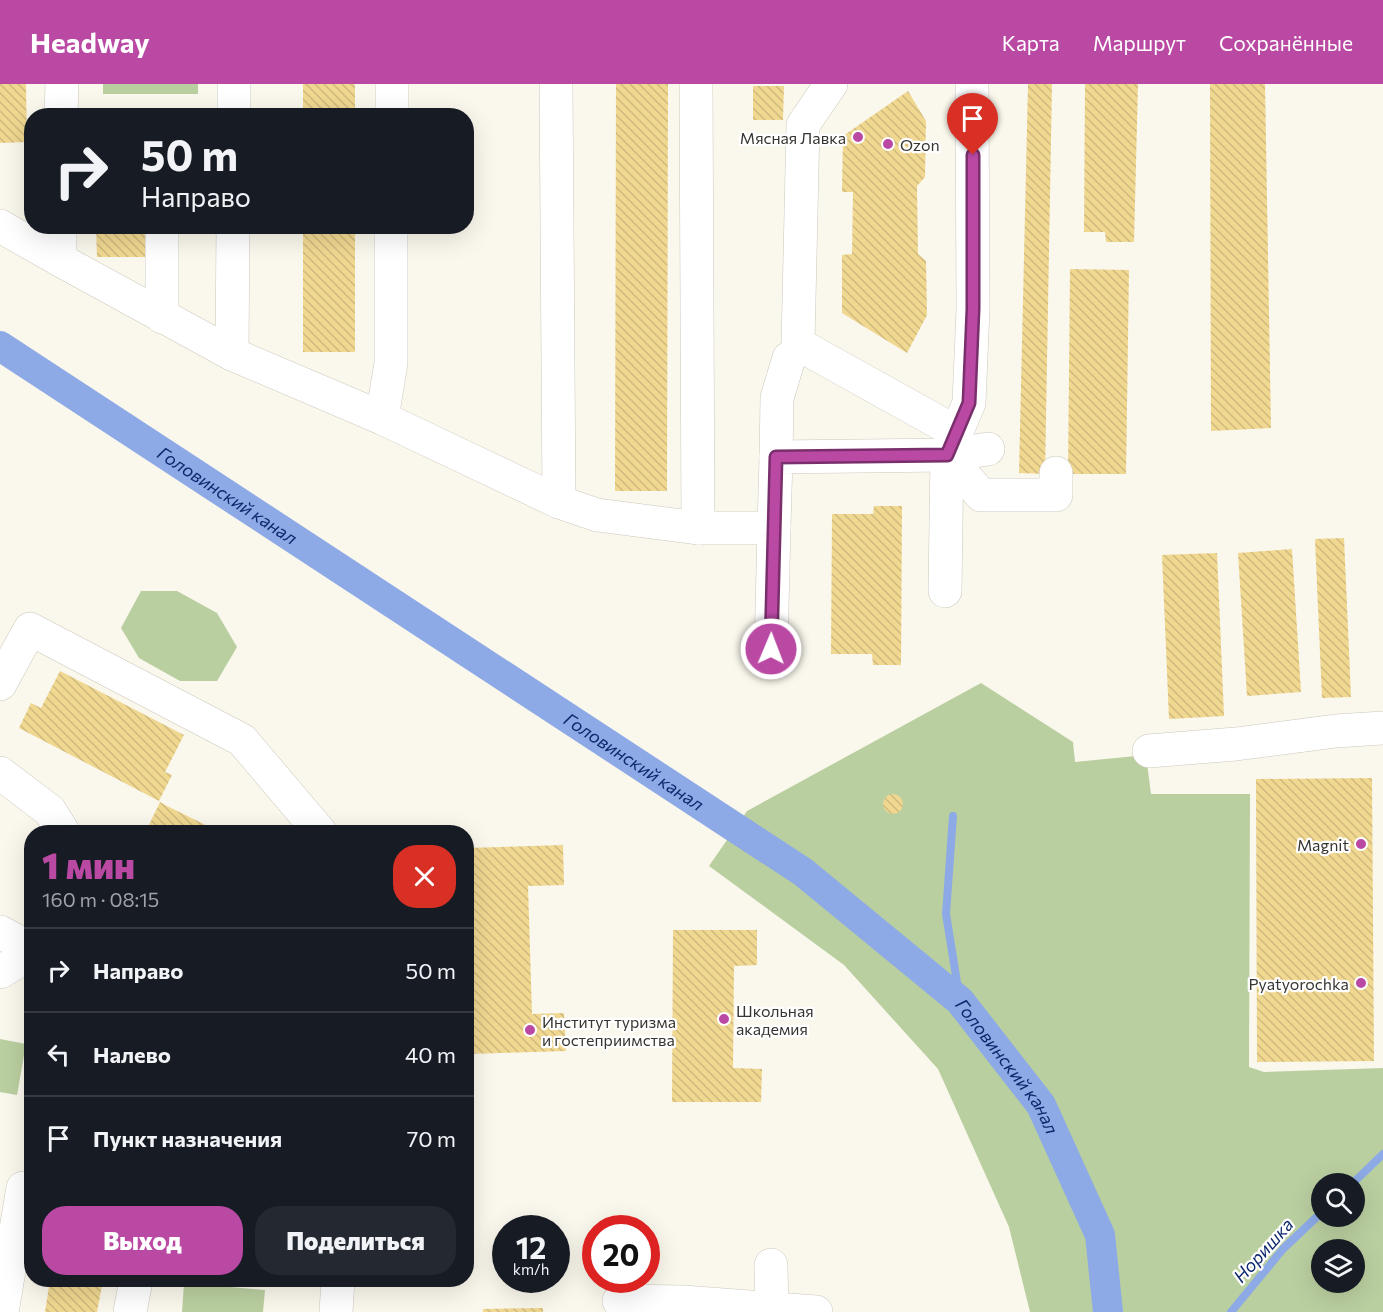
<!DOCTYPE html>
<html lang="ru">
<meta charset="utf-8">
<style>
:root{--surface:#171b24;--page:#242831;--text:#f1f3f6;--muted:#9ea1a6;--line:#363941;--accent:#ba49a4}
body{margin:0;font-family:Commissioner,sans-serif;background:var(--page);color:var(--text);height:100vh;display:flex;flex-direction:column;font-size:22px;white-space:nowrap}
*{box-sizing:border-box;margin:0}
p{font-size:20px;color:var(--muted)}
.icon{flex:none;width:33px;height:33px;fill:none;stroke:currentColor;stroke-width:2;stroke-linecap:round;stroke-linejoin:round}
.map{position:relative;flex:1;overflow:hidden}
.side{position:absolute;left:24px;top:741px;width:450px;height:462px;display:flex;flex-direction:column;background:var(--surface);border-radius:24px;box-shadow:0 6px 24px #0002}
.side>*{flex:none}
.banner{position:absolute;left:24px;top:24px;width:450px;height:126px;border-radius:24px;box-shadow:0 6px 24px #0002;background:#171b24;color:var(--text);overflow:hidden}
.controls{position:absolute;left:1311px;top:1089px;display:grid;gap:12px}
.controls a{display:grid;place-items:center;width:54px;height:54px;border-radius:50%;background:var(--surface);box-shadow:0 6px 24px #0002;font-size:30px}
.speed{position:absolute;left:492px;top:1131px;display:flex;gap:12px;font-size:30px;font-weight:700;text-align:center}
.speed>*{display:grid;place-content:center;width:78px;height:78px;border-radius:50%;background:var(--surface);box-shadow:0 6px 24px #0002;line-height:1}
.speed small{font-size:15px;font-weight:400}
.speed .limit{border:9px solid #d22;background:#fff;color:#111}
.pin{position:absolute;display:grid;place-items:center;width:51px;height:51px;color:#fff;margin:-62px -26px;border-radius:50% 50% 50% 0;rotate:-45deg;box-shadow:0 0 6px #0007}
.pin .icon{rotate:45deg}
.me{position:absolute;width:66px;margin:-33px;rotate:1deg;stroke-linejoin:round;filter:drop-shadow(0 0 4px #0008)}
.turn{display:flex;align-items:center;gap:21px;height:126px;padding:0 18px;font-size:27px}
.turn .icon{width:78px;height:78px;stroke-width:2.5}
.turn b{display:block;font-size:42px;line-height:51px}
.round{display:grid;place-items:center;flex:none;width:63px;height:63px;border-radius:24px;background:var(--page)}
.overview{display:flex;align-items:center;justify-content:space-between;height:102px;padding:0 18px}
h1{font-size:36px;font-weight:800;line-height:45px;color:var(--accent)}
.action{display:flex;gap:12px;margin-top:auto;padding:12px 18px}
.action a{flex:1;height:69px;border-radius:24px;background:var(--accent);color:#fff;font-size:24px;font-weight:800;line-height:69px;text-align:center}
.action a+a{background:var(--page);color:var(--text)}
ul{padding:0;list-style:none}
li{display:flex;align-items:center;gap:18px;height:84px;padding:0 18px;border-top:2px solid var(--line)}
li div{flex:1}
li b{display:block;font-size:22px}
li em{font-style:normal}
header{display:flex;align-items:center;gap:36px;box-sizing:border-box;height:84px;padding:0 30px;background:var(--accent);color:#fff}
header strong{font-size:28px}
nav{display:flex;gap:33px;margin-inline-start:auto;font-size:21px}
.map>svg:first-child{display:block}
.green{fill:#bacfa0;fill-rule:evenodd}
.lines{fill:none;stroke-linecap:round;stroke-linejoin:round}
.stream{stroke:#8daae6;stroke-width:8}
.canal{stroke:#8daae6;stroke-width:30}
.building{fill:url(#building-back-hatch)}
.minor-casing{stroke:#ccc8be;stroke-width:34}
.minor{stroke:#fff;stroke-width:33}
.route-casing{stroke:#792f6b;stroke-width:15}
.route{stroke:#ba49a4;stroke-width:10}
.poi-dot{fill:#ba49a4;stroke:#fff;stroke-width:2}
.labels{text-anchor:middle;dominant-baseline:central;stroke-width:4.5;stroke-linejoin:round;paint-order:stroke}
.poi-label{font-size:16px;fill:#363531;stroke:#fff;text-anchor:end}
.water-label{font-size:18px;font-style:italic;fill:#0e296d;stroke:#fff}
</style>
<header>
<strong>Headway</strong>
<nav><a>Карта</a><a>Маршрут</a><a>Сохранённые</a></nav>
</header>
<div class="map">
<svg width="1383" height="1228" viewBox="0 0 1383 1228">
<defs>
<pattern id="building-back-hatch" width="6" height="6" patternUnits="userSpaceOnUse" patternTransform="scale(1.5)"><rect width="6" height="6" fill="#f1d891"/><path d="M-1 5l2 2M0 0l6 6M5-1l2 2" fill="none" stroke="#cfba7e"/></pattern>
</defs>
<rect width="100%" height="100%" fill="#faf7ec"/>
<g class="green">
<rect x="103" y="0" width="95" height="10"/>
<polygon points="141,507 177,507 217,529 237,563 217,597 180,597 139,574 121,544"/>
<path d="M981,599L1073,658L1075,678L1146,671L1151,710H1250L1249,983L1264,988L1383,984V1228H1030L1009,1143L938,985L844,881L709,782L747,727ZM1322,1100H1354V1132H1322ZM1322,1166H1354V1198H1322Z"/>
<polygon points="0,955 26,960 17,1011 0,1008"/>
<polygon points="184,1199 265,1206 263,1228 182,1228"/>
</g>
<g class="lines">
<g class="stream">
<polyline points="953,732 946,830 960,917"/>
<polyline points="1352,1100 1383,1070"/>
<polyline points="1231,1228 1283,1165 1322,1128"/>
</g>
<path class="canal" id="s1" d="M0,262L803,788L960,917L1041,1021L1100,1151L1108,1228"/>
</g>
<g class="building">
<polygon points="0,0 26,0 27,58 0,59"/>
<rect x="303" y="0" width="52" height="32"/>
<polygon points="616,0 668,0 667,407 615,407"/>
<polygon points="1028,0 1052,0 1045,390 1019,389"/>
<polygon points="1085,0 1138,0 1134,158 1106,158 1105,148 1084,148"/>
<polygon points="1210,0 1265,0 1271,344 1211,347"/>
<polygon points="753,2 784,2 783,36 753,36"/>
<polygon points="908,7 926,37 925,93 917,102 918,170 926,177 927,231 907,269 842,229 842,171 852,170 853,108 842,108 843,52"/>
<polygon points="96,142 148,142 149,173 97,173"/>
<rect x="303" y="142" width="52" height="126"/>
<polygon points="1070,185 1129,186 1126,390 1068,390"/>
<polygon points="874,422 902,422 901,581 873,581 872,570 831,570 832,430 873,430"/>
<polygon points="1344,454 1351,613 1322,614 1315,455"/>
<polygon points="1292,465 1301,608 1247,612 1238,469"/>
<polygon points="1217,469 1224,632 1169,635 1162,471"/>
<polygon points="60,587 184,651 165,688 172,691 159,717 19,644 31,619 41,624"/>
<polygon points="1372,694 1374,977 1257,978 1256,695"/>
<circle cx="893" cy="720" r="10"/>
<polygon points="160,718 167,722 220,748 154,748 154,747 148,743"/>
<polygon points="563,761 564,801 528,802 532,930 564,929 566,967 468,970 466,764"/>
<polygon points="673,846 757,846 757,881 734,882 733,984 762,985 761,1018 672,1018"/>
<polygon points="50,1196 103,1196 97,1228 45,1228"/>
<polygon points="543,1224 543,1228 483,1228 483,1225"/>
</g>
<g class="lines">
<g class="minor-casing">
<g id="minor">
<polyline points="556,0 559,418"/>
<polyline points="696,0 698,444"/>
<polyline points="831,0 803,41 798,260 956,348"/>
<polyline points="61,32 62,0"/>
<polyline points="234,32 234,0"/>
<polyline points="392,32 392,0"/>
<polyline points="0,142 60,176"/>
<polyline points="60,142 60,176 232,270 382,334 559,418 597,431 698,444 774,444 776,373 947,371 969,319 973,225 972,0"/>
<polyline points="162,142 162,233"/>
<polyline points="232,270 233,142"/>
<polyline points="382,334 391,279 391,142"/>
<polyline points="988,365 947,371 981,411 1056,411 1056,389"/>
<polyline points="776,373 777,314 789,274"/>
<polyline points="945,507 947,371"/>
<polyline points="771,565 774,444"/>
<polyline points="0,600 30,545 242,656 320,748"/>
<polyline points="1149,667 1236,660 1336,647 1383,644"/>
<polyline points="0,689 50,727 63,748"/>
<polyline points="0,848 32,865"/>
<polyline points="0,888 32,869"/>
<polyline points="771,1181 772,1225"/>
<polyline points="619,1217 683,1218 816,1228"/>
<polyline points="2,1228 23,1104"/>
<polyline points="130,1228 136,1196"/>
<polyline points="336,1228 338,1196"/>
</g>
</g>
<use href="#minor" class="minor"/>
</g>
<g class="lines">
<g class="route-casing">
<polyline id="route" points="771,565 776,373 947,371 969,319 973,225 973,71"/>
</g>
<use href="#route" class="route"/>
</g>
<g class="poi-dot">
<circle cx="858" cy="53" r="6"/>
<circle cx="888" cy="60" r="6"/>
<circle cx="1361" cy="760" r="6"/>
<circle cx="1361" cy="899" r="6"/>
<circle cx="724" cy="935" r="6"/>
<circle cx="530" cy="946" r="6"/>
</g>
<g class="labels">
<g class="poi-label">
<text x="846" y="53">Мясная Лавка</text>
<text x="900" y="60" text-anchor="start">Ozon</text>
<text x="1349" y="760">Magnit</text>
<text x="1349" y="899">Pyatyorochka</text>
<text x="736" y="926" text-anchor="start">Школьная<tspan x="736" dy="18">академия</tspan></text>
<text x="542" y="937" text-anchor="start">Институт туризма<tspan x="542" dy="18">и гостеприимства</tspan></text>
</g>
<g class="water-label">
<text stroke="none"><textPath href="#s1" startOffset="272">Головинский канал</textPath></text>
<text stroke="none"><textPath href="#s1" startOffset="758">Головинский канал</textPath></text>
<text stroke="none"><textPath href="#s1" startOffset="1244">Головинский канал</textPath></text>
<text transform="translate(1263 1166) rotate(-48)">Норишка</text>
</g>
</g>
</svg>
<div class="controls">
<a><svg class="icon" aria-label="search" viewBox="0 0 24 24"><circle cx="10" cy="10" r="6"/><path d="M15 15l6 6"/></svg></a>
<a><svg class="icon" aria-label="layers" viewBox="0 0 24 24"><path d="M12 4l9 5-9 5-9-5zM3 14l9 5 9-5"/></svg></a>
</div>
<div class="speed"><div>12<small>km/h</small></div><div class="limit">20</div></div>
<div class="pin" style="left:973px;top:71px;background:#d93025"><svg class="icon" aria-label="arrive" viewBox="0 0 24 24"><path d="M6 21V4h12l-3 4 3 4H6"/></svg></div>
<svg class="me" style="left:771px;top:565px" viewBox="-20 -20 40 40"><circle r="17" fill="#ba49a4" stroke="#fff" stroke-width="3"/><path d="M0-11L8 9 0 5-8 9z" fill="#fff"/></svg>
<div class="banner">
<div class="turn"><svg class="icon" aria-label="right" viewBox="0 0 24 24"><path d="M7 20v-9h11M14 6l5 5-5 5"/></svg><div><b>50 m</b>Направо</div></div>
</div>
<section class="side">
<div class="overview"><div><h1>1 мин</h1><p>160 m · 08:15</p></div><a class="round" style="background:#d93025;color:#fff"><svg class="icon" aria-label="close" viewBox="0 0 24 24"><path d="M6 6l12 12M18 6L6 18"/></svg></a></div>
<ul>
<li><svg class="icon" aria-label="right" viewBox="0 0 24 24"><path d="M7 20v-9h11M14 6l5 5-5 5"/></svg><div><b>Направо</b></div><em>50 m</em></li>
<li><svg class="icon" aria-label="left" viewBox="0 0 24 24"><path d="M17 20v-9H6M10 6l-5 5 5 5"/></svg><div><b>Налево</b></div><em>40 m</em></li>
<li><svg class="icon" aria-label="arrive" viewBox="0 0 24 24"><path d="M6 21V4h12l-3 4 3 4H6"/></svg><div><b>Пункт назначения</b></div><em>70 m</em></li>
</ul>
<div class="action"><a>Выход</a><a>Поделиться</a></div>
</section>
</div>
